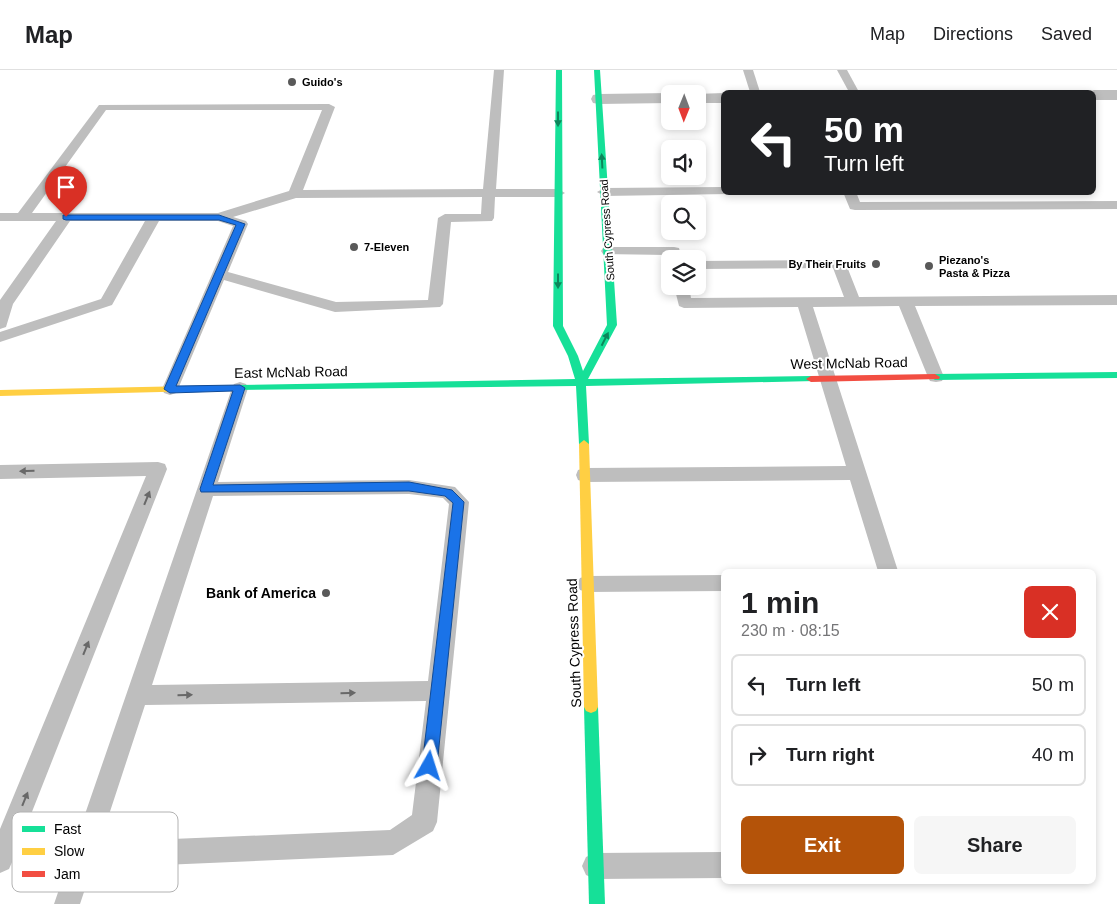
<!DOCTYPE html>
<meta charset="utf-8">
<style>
:root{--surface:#fff;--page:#f6f6f6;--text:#202124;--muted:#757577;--line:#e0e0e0;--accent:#b45309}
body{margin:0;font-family:Helvetica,sans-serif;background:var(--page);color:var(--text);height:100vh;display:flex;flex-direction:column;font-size:19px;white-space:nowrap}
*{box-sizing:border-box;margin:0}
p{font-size:16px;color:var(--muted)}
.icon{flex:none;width:28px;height:28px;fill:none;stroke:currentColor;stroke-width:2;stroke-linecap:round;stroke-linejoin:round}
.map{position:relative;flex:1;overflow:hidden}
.sheet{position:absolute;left:721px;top:499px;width:375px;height:315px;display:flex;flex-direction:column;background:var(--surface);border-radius:8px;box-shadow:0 2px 8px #0003}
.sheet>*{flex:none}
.top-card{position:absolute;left:721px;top:20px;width:375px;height:105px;border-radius:8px;box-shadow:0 2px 8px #0003;background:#202124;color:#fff;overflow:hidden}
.needle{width:32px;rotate:181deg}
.tools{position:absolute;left:661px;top:15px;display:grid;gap:10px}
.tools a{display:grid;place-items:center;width:45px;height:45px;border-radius:8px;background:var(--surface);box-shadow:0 2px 8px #0003;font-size:25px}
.pin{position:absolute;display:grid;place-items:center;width:42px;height:42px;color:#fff;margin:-51px -21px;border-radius:50% 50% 50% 0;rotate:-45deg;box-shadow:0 0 5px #0007}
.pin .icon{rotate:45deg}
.me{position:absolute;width:55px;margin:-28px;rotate:6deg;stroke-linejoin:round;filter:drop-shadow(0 0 4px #0008)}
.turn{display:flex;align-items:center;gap:18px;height:105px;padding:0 20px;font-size:22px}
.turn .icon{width:65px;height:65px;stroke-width:2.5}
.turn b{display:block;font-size:35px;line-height:42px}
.round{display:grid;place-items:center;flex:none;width:52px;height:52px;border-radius:8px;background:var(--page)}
.headline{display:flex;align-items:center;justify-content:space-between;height:85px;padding:0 20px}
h1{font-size:30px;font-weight:700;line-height:38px}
.action{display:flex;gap:10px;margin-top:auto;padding:10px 20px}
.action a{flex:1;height:58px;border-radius:8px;background:var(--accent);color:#fff;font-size:20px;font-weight:700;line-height:58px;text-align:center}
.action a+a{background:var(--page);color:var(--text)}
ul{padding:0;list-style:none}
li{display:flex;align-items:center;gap:15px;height:62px;margin:0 10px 8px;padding:0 10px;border:2px solid var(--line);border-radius:8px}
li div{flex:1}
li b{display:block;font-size:19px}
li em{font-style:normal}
header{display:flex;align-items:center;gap:30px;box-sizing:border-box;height:70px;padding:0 25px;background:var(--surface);border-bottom:1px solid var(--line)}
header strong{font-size:24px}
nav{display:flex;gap:28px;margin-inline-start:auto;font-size:18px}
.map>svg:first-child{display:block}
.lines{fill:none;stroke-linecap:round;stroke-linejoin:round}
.lane{fill:#bebebe;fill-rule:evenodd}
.street{fill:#bebebe;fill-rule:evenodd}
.fast{fill:#16e098;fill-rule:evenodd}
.slow{fill:#ffcf43;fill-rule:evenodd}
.jam{fill:#f24e42;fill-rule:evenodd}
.oneway{fill:#0d865b}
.oneway2{fill:#686868}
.route{fill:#1a73e8;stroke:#114b97}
.poi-dot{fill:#595959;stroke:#fff;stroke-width:2}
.labels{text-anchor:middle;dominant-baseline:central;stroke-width:4;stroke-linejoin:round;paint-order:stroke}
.far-poi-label{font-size:11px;font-weight:bold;fill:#000;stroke:#fff;text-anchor:start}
.far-street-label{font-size:11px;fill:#000;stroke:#fff}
.street-label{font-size:14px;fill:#000;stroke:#fff}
.poi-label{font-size:14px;font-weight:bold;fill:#000;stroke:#fff;text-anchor:end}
.key{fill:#fff;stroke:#b2b2b2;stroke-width:1}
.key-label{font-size:14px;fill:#000}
</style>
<header>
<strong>Map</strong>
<nav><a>Map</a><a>Directions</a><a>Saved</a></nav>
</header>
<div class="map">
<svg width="1117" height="834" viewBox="0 0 1117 834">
<rect width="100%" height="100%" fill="#fff"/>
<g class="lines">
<g class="lane">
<path d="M494,0H504L496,119H558L565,123L558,127H495L494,148L492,151L451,152L443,234L440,237L335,242L224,210L178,319L176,323L170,325L164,323L162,319L233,156L218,151H159L112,235L0,272V262L101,229L145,151H70L13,234L6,257L0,259V230L56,151H0V143H18L99,35L329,34L335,37L303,120L483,119ZM106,40H322L289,121L218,143H32ZM482,127L481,144H445L438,148L428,230L336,232L228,202L248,154L246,151L233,147L296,128Z"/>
<polygon points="743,0 753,0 760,22 750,22"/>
<polygon points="837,0 847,0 859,22 849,22"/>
<polygon points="724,117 724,122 730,122 729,124 604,126 597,122 604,118"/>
<polygon points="843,122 856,122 860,132 1117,131 1117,139 855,140 850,139"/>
<polygon points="608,177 674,177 679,178 682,189 670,189 670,192 667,185 603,184 601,181 603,178"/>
<polygon points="839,190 844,191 846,194 859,227 1117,225 1117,235 915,236 944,307 942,311 936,312 930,311 928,307 899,236 813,237 898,501 878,501 850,410 585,412 578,410 576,405 578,400 585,398 846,396 798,237 684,238 679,236 674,216 689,216 691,228 844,227 833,198 698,199 698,191"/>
<path d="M240,312L246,314L248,318L218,412L409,410L455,417L469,432L437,752L433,761L393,785L92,798L80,834H54L232,318L234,314ZM409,424L443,428L449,434L428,611L152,615L213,426ZM426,631L412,745L390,760L100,772L145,635Z"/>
<polygon points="158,392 165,394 167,399 13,790 9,799 0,803 0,759 146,406 0,409 0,395"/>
<polygon points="724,505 724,521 587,522 580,520 577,514 580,508 587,506"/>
<polygon points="724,782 724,808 595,809 586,805 582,796 586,787 595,783"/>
</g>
<g class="street">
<polygon points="1094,20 1117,20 1117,30 1094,30 1094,22 1087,22"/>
<polygon points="670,23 673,24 670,24 670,33 599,34 593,33 591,29 593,25 599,24"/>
<polygon points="724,23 724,33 698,33 698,24 695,24"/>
</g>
<g class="fast">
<polygon points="556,0 562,0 563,256 578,286 583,301 607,255 594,0 600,0 617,255 588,309 811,306 816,309 815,311 586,316 589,374 584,378 579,374 576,316 233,320 232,318 237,315 575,309 568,286 553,256"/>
<polygon points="1117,302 1117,308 935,310 930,307 935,304"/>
<polygon points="591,631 596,633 598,637 605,834 589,834 584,637 586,633"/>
</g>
<g class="slow">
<polygon points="237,315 242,318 241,320 0,326 0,320"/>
<polygon points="584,370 589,374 598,637 596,641 591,643 586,641 584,637 579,374"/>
</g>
<polygon class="jam" points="935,304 940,307 939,309 811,312 806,309 811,306"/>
</g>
<defs><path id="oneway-solid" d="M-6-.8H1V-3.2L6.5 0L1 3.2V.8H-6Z" transform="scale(1.25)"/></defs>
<g class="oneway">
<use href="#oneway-solid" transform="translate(558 49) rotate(90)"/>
<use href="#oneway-solid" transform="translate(602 91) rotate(-93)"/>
<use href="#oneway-solid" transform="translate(558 211) rotate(90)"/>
<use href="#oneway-solid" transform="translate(605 269) rotate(-63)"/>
</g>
<g class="oneway2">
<use href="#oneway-solid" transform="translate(27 401) rotate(179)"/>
<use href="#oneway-solid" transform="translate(147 428) rotate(-68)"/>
<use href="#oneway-solid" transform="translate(86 578) rotate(-68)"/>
<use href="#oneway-solid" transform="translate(348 623) rotate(-1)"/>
<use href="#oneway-solid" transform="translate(185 625) rotate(-1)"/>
<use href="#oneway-solid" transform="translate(25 729) rotate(-68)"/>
</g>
<polygon class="route" points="63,145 219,145 245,154 176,316 240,315 245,318 213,415 409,412 452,420 464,432 437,696 434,701 429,703 424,701 422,696 453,433 445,426 409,421 201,422 200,419 233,321 170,323 164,319 236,155 219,150 66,150 63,149"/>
<g class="poi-dot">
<circle cx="292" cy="12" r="5"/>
<circle cx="354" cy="177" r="5"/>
<circle cx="876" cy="194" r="5"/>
<circle cx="929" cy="196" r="5"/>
<circle cx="326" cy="523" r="5"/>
</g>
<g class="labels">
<g class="far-poi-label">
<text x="302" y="12">Guido's</text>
<text x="364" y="177">7-Eleven</text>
<text x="939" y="190">Piezano's<tspan x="939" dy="13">Pasta &amp; Pizza</tspan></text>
<text x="866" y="194" text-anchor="end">By Their Fruits</text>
</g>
<g class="far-street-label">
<text transform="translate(607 160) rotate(-94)">South Cypress Road</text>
</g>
<g class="street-label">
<text transform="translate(849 293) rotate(-1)">West McNab Road</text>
<text transform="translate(291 302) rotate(-1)">East McNab Road</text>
<text transform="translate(574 573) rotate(-92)">South Cypress Road</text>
</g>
<g class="poi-label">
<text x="316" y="523">Bank of America</text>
</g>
</g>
<rect x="12" y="742" width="166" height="80" rx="8" class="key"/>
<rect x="22" y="756" width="23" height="6" fill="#16e098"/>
<rect x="22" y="778" width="23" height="7" fill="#ffcf43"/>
<rect x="22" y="801" width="23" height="6" fill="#f24e42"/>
<g class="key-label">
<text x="54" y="764">Fast</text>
<text x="54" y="786">Slow</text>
<text x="54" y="809">Jam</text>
</g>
</svg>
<div class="tools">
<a><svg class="needle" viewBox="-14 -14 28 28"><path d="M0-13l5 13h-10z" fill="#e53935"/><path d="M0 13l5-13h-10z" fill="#757577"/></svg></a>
<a><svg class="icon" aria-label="sound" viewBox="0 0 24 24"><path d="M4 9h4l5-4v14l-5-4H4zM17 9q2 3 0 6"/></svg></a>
<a><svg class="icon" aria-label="search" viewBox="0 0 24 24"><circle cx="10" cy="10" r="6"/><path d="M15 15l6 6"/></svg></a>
<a><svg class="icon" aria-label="layers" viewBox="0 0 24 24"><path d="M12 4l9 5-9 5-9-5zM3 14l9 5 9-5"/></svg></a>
</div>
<div class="pin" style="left:66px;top:147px;background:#d93025"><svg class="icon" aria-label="arrive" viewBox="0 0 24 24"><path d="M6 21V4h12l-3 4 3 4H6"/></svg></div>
<svg class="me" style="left:429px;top:696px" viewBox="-20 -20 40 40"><path d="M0-17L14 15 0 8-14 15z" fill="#1a73e8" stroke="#fff" stroke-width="4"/></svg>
<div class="top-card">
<div class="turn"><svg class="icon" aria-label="left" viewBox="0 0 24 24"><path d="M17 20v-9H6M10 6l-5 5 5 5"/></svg><div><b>50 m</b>Turn left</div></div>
</div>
<section class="sheet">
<div class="headline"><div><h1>1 min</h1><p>230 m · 08:15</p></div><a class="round" style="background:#d93025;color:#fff"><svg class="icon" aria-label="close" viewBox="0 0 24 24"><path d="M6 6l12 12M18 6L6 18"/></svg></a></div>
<ul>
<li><svg class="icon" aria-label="left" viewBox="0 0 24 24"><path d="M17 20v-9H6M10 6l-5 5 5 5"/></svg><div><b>Turn left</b></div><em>50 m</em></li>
<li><svg class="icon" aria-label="right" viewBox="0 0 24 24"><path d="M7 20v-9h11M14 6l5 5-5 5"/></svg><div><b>Turn right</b></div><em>40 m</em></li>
</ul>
<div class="action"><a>Exit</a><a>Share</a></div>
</section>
</div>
